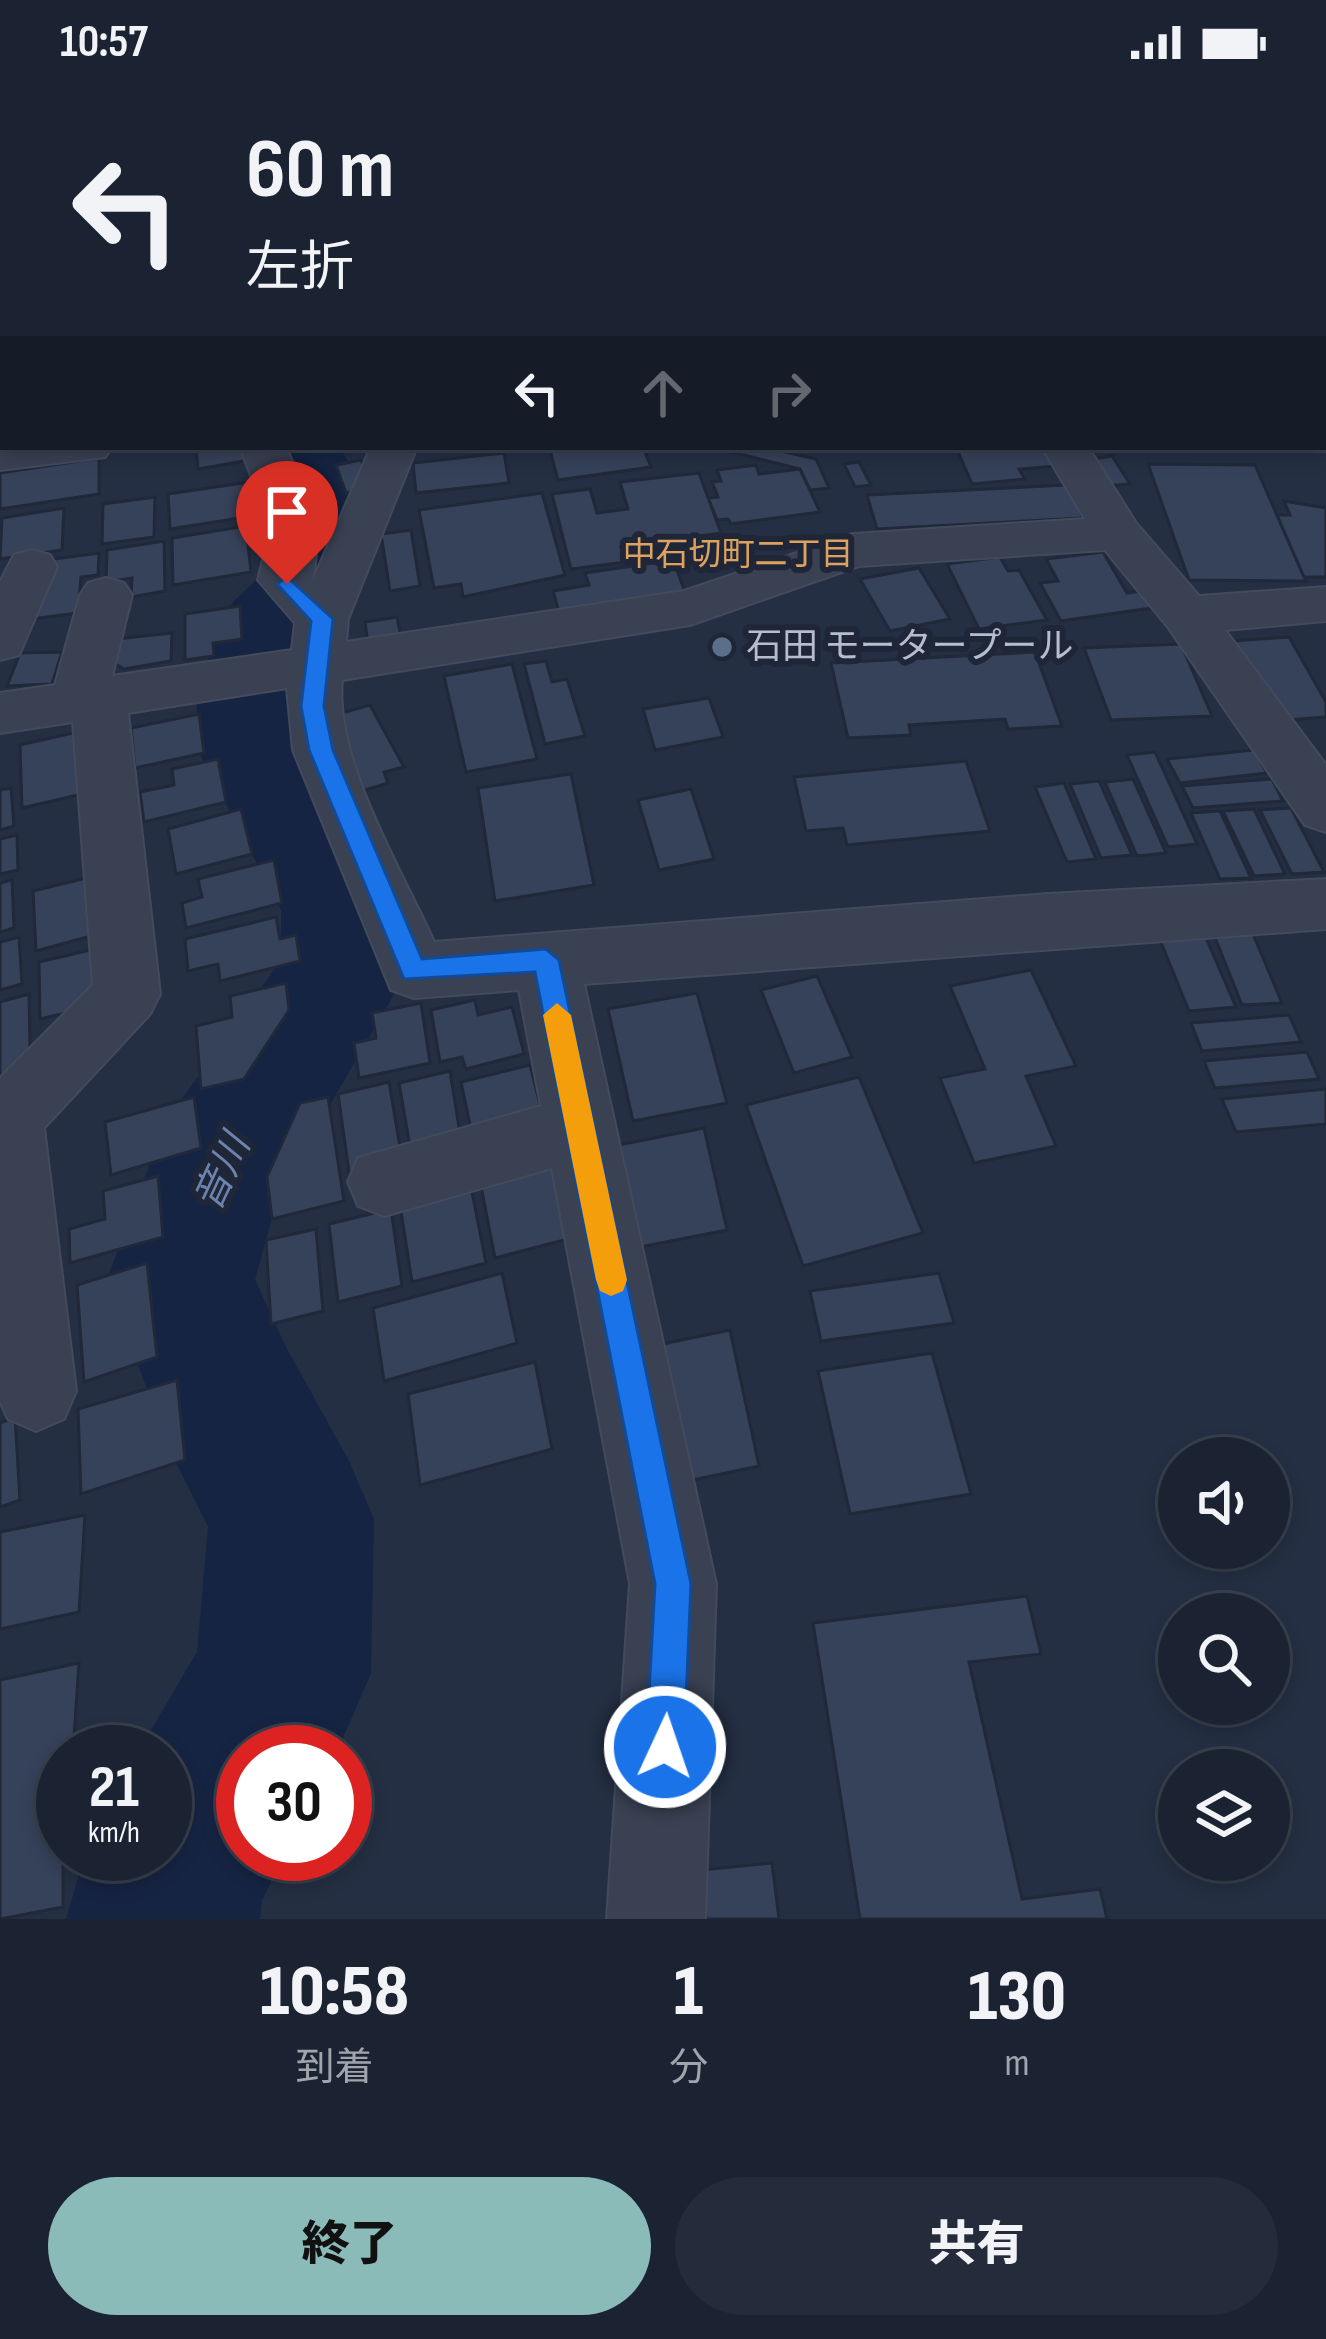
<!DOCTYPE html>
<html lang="ja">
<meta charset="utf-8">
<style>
:root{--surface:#1b2332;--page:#242b3a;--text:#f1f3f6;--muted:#a0a4ac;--line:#39404d;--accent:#8bbbb9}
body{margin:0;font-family:"Sofia Sans Condensed","Noto Sans JP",sans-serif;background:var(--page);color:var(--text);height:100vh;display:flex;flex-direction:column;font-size:45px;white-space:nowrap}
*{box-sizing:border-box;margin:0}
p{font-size:39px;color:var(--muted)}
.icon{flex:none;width:66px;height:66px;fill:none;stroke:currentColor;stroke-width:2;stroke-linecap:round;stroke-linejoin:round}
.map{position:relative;height:1835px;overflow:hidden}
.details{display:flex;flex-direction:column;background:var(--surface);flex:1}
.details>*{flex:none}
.guide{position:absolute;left:0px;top:0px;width:1326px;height:366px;box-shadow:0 6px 18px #0003,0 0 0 3px var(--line);background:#1b2332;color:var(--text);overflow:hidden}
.tools{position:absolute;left:1158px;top:1353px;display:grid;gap:24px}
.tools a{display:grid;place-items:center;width:132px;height:132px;border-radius:50%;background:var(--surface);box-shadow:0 6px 18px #0003,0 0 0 3px var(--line);font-size:60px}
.speed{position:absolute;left:36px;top:1641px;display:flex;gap:24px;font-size:60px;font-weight:700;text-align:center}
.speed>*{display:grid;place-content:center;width:156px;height:156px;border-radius:50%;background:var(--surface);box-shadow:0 6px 18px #0003,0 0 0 3px var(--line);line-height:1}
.speed small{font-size:30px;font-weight:400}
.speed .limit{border:18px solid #d22;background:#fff;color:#111}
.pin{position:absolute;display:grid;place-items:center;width:102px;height:102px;color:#fff;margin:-123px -51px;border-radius:50% 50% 50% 0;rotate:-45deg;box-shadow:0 0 12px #0007}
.pin .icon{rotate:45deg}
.me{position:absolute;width:132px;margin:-66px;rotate:3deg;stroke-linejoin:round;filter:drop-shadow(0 0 9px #0008)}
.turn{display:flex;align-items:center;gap:42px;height:252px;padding:0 48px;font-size:54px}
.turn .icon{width:156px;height:156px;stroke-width:2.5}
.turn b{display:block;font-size:84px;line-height:102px}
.lanes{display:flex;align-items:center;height:114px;padding:0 48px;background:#0003;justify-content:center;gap:60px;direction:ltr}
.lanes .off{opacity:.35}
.eta{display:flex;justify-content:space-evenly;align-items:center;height:204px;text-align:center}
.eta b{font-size:72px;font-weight:800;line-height:84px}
.button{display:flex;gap:24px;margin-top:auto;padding:24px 48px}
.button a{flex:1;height:138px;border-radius:72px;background:var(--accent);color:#111;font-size:48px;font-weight:800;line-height:138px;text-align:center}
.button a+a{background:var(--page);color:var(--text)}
.status{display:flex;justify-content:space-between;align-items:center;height:84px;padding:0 60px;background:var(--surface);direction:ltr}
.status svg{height:33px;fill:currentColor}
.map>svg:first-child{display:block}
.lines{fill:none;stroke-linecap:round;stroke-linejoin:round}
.river{fill:#162443;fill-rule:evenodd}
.building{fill:#36425a;stroke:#20283a;stroke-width:3}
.minor-casing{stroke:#434a5c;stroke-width:4}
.minor{fill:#394153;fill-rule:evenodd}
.route{fill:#1a73e8;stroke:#114b97;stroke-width:3}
.slow{fill:#f59e0b}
.service-dot{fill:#5c6f8a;stroke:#1e2638;stroke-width:4.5}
.labels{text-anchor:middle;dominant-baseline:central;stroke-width:12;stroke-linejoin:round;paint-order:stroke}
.far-neighbourhood-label{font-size:33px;fill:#dda260;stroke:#1e2638}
.poi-label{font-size:36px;fill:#b6bdcd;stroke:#1e2638;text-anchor:start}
.water-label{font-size:39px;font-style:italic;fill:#6d83ae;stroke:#1e2638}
</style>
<div class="status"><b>10:57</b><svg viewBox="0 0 49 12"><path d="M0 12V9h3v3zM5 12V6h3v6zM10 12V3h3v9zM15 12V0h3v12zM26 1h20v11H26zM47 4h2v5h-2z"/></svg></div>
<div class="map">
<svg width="1326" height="1835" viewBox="0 0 1326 1835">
<rect width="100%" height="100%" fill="#242f43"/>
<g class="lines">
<g class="river">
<polygon points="397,0 467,0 395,3"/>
<polygon points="250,363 340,363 364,406 373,452 351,511 318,555 304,617 311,667 403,826 407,888 279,1109 255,1196 286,1263 349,1377 374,1435 371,1589 337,1668 243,1668 243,1770 285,1770 262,1816 260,1835 66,1835 85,1770 165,1770 165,1668 138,1668 197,1568 208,1443 174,1375 106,1198 165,1039 281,876 281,826 200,670 196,617 218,543 233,518 258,494 277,452 270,406"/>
</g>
</g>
<g class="building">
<polygon points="196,363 242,363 244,377 198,385"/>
<polygon points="549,363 643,363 651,383 558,396"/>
<polygon points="712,363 763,363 816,375 829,404 810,406 800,385"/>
<polygon points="956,363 1048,363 1058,382 1019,385 1025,395 972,400"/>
<polygon points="504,369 509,399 416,409 413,379"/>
<polygon points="1112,372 1130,400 1105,402 1088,376"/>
<polygon points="99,374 99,410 0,425 0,389"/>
<polygon points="361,376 372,403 346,409 336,381"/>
<polygon points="859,378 871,401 855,403 844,380"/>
<polygon points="1148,380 1255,381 1306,497 1189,496"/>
<polygon points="756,381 759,390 800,385 820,428 731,440 728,435 717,436 708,414 718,413 712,398 721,397 717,386"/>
<polygon points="699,389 721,449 621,463 625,478 571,485 552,410 590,405 597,429 628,425 620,398"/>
<polygon points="249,398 252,432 170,445 168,410"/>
<polygon points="1068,401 1083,434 877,445 867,411"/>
<polygon points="542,409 565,491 463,513 461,500 434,504 419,426"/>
<polygon points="155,413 154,453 102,460 103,420"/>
<polygon points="1284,417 1326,424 1326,493 1304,493 1277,431 1290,431"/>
<polygon points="64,424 62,466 0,475 2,434"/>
<polygon points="246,442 251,488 173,501 172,454"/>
<polygon points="411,446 420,502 390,507 381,450"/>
<polygon points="164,457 165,507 131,513 132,494 106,498 107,466"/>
<polygon points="1103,468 1127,509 1154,505 1165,522 1061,537 1040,499 1058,497 1046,475"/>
<polygon points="99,469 98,491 81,493 78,529 32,535 39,477"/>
<polygon points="1000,473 1008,487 1019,486 1047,536 979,545 947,480"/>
<polygon points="673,476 685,508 559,528 553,507 589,501 585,489"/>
<polygon points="919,484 950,535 890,547 860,495"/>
<polygon points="240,522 242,555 213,559 214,572 185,576 185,530"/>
<polygon points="397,533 401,553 368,559 365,538"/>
<polygon points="172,549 171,577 124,585 114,579 117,555"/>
<polygon points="1289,553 1326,618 1326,633 1274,637 1232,557"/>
<polygon points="1181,560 1212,632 1111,636 1084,564"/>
<polygon points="62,568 52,600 7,602 20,569"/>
<polygon points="1035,568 1062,642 1008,645 1005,635 909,641 911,651 848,654 831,579"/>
<polygon points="546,577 552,598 567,595 585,652 545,660 524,580"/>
<polygon points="512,580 537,675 466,688 444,592"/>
<polygon points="709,614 723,653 655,666 643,625"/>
<polygon points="370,621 404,683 384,688 388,699 359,708 331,632"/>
<polygon points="199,630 204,669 135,684 131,644"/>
<polygon points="77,648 82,710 22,724 20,661"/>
<polygon points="1254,666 1267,689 1180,699 1167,675"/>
<polygon points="1155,668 1197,760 1168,763 1127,671"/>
<polygon points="218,675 226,718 144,738 140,708 174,701 172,685"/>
<polygon points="966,677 990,747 847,761 843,744 806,747 794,693"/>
<polygon points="571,690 594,801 495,817 478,704"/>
<polygon points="1133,695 1166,769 1137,772 1105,698"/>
<polygon points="1272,695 1283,717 1193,724 1182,702"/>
<polygon points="1099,697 1132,771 1101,774 1070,700"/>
<polygon points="1064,699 1096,775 1067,778 1035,703"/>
<polygon points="11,704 14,742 0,746 0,706"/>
<polygon points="691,705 714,775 659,786 638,716"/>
<polygon points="1291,724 1324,788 1292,790 1260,726"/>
<polygon points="241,725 252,770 176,790 168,745"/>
<polygon points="1254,725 1285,790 1254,792 1223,727"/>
<polygon points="1220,727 1251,794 1220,795 1191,729"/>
<polygon points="17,751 18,786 0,790 0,755"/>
<polygon points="274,776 282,819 186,844 182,819 202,813 198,795"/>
<polygon points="86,794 91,852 36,867 33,807"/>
<polygon points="12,796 14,844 0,848 0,799"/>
<polygon points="276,833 280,855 296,851 300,877 220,897 218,880 188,887 185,855"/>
<polygon points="1250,843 1282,919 1242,921 1212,846"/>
<polygon points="1203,847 1236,923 1189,927 1158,851"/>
<polygon points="19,853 22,900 0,906 0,858"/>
<polygon points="99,864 100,906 78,926 40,935 39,878"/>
<polygon points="1031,886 1076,982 1026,992 1056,1062 974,1079 940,994 985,985 950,902"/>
<polygon points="817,892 852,973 794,989 761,906"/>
<polygon points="286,899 289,926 244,995 201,1005 196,942 232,933 230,912"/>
<polygon points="697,909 727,1019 633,1037 608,925"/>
<polygon points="29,910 30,966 0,999 0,918"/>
<polygon points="475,916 478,931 512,923 524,970 466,985 462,973 440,978 431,926"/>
<polygon points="421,919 430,979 359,994 354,959 376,954 372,929"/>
<polygon points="1289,931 1301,958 1202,967 1191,939"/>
<polygon points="1307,968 1319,995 1215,1004 1204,977"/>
<polygon points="530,981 544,1037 473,1055 461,998"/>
<polygon points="450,987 461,1056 411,1068 399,999"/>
<polygon points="859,993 923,1149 803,1182 746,1021"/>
<polygon points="389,998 402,1075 349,1088 338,1010"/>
<polygon points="1326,1005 1326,1040 1236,1048 1222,1015"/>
<polygon points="194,1013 201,1064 111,1091 105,1038"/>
<polygon points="328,1013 344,1117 272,1135 267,1093 300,1019"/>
<polygon points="704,1044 727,1146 635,1164 614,1062"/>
<polygon points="552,1083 568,1155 495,1174 481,1102"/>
<polygon points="158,1092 163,1153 70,1179 69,1145 105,1135 103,1107"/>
<polygon points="471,1103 486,1179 412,1198 400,1121"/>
<polygon points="391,1125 402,1202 338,1218 329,1140"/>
<polygon points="316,1145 323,1227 271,1240 266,1156"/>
<polygon points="147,1179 157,1273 84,1298 77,1201"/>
<polygon points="502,1189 517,1259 384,1297 373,1224"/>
<polygon points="939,1189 954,1239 821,1257 810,1207"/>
<polygon points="730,1246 759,1382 679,1399 653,1262"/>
<polygon points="932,1269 971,1410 850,1430 818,1287"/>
<polygon points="535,1278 552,1365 420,1401 408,1310"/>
<polygon points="177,1296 185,1376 81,1410 78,1325"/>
<polygon points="15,1333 20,1416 0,1423 0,1339"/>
<polygon points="85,1431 79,1528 0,1545 0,1448"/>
<polygon points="1027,1512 1041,1570 969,1578 1022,1815 1100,1805 1107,1835 860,1835 813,1539"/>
<polygon points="79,1579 73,1668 63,1668 63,1823 0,1835 0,1596"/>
<polygon points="772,1779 779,1835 706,1835 702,1786"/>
</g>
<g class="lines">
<g class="minor-casing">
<g id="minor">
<polygon points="117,0 172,0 115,3"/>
<polygon points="252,0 286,0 250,3"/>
<polygon points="625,0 659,0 660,3 626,3"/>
<polygon points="809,0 844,0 846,3 812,3"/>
<polygon points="1097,0 1159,0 1095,3"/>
<polygon points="1326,0 1326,23 1323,3 1310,3"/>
<polygon points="3,9 3,29 0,30 0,10"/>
<polygon points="3,154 3,178 0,179 0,155"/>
<polygon points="0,358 3,363 112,363 105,373 0,386"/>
<path d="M240,363H286L319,443L313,496L371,363L416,365L348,535L346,558L684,507L853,450L1085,435L1042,363H1088L1136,439L1199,512L1326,503V537L1225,546L1326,681V748L1305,741L1168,543L1105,466L859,482L690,541L342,596C334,676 401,784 434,858L1048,810L1326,795V845L584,900L716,1500L705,1835H607L630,1500L552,1084L384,1132L358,1122L348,1098L358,1074L541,1022L519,906L414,914L391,906L293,666L287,604L128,629L160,910L150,930L44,1044L76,1307L64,1335L36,1347L8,1335L0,1317V994L93,901L73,638L0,649V609L55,601L80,511L88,499L106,494L124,499L132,511L112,592L292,566L295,539L258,496L271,443Z"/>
<polygon points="32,466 50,471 57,483 19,571 0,576 0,498 14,471"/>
</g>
</g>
<use href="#minor" class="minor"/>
</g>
<polygon class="route" points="287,493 333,535 324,622 333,666 422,875 546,865 559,876 691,1500 684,1663 678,1677 665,1682 651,1677 646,1663 655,1500 535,888 404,895 309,666 301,622 311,537 277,500"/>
<polygon class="slow" points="557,919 571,931 627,1196 623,1207 611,1212 600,1207 596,1196 543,931"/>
<circle class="service-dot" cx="722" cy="563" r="12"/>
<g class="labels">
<g class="far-neighbourhood-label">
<text x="738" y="471">中石切町二丁目</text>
</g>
<g class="poi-label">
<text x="746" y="563">石田 モータープール</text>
</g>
<g class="water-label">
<text transform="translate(223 1089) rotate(-65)">音川</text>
</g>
</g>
</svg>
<div class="tools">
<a><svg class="icon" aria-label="sound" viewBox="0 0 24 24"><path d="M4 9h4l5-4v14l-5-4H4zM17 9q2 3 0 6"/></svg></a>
<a><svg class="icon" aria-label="search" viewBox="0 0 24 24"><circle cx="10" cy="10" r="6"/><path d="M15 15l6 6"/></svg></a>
<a><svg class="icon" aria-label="layers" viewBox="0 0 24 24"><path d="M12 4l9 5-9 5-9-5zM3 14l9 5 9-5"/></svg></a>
</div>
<div class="speed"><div>21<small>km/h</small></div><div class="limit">30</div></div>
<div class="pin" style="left:287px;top:500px;background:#d93025"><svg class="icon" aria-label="arrive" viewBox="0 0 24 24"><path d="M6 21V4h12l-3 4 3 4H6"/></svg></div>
<svg class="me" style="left:665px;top:1663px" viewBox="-20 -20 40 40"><circle r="17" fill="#1a73e8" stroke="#fff" stroke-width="3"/><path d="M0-11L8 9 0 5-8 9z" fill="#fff"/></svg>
<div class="guide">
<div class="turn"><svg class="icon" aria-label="left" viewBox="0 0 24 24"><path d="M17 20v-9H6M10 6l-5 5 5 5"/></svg><div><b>60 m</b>左折</div></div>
<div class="lanes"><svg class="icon" aria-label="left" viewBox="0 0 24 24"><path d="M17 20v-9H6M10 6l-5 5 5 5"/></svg><svg class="icon off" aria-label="ahead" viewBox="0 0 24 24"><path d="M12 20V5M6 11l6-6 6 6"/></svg><svg class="icon off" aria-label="right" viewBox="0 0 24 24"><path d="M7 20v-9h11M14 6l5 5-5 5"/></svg></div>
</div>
</div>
<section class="details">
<div class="eta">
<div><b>10:58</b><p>到着</p></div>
<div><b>1</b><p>分</p></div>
<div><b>130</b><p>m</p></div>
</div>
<div class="button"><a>終了</a><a>共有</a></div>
</section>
